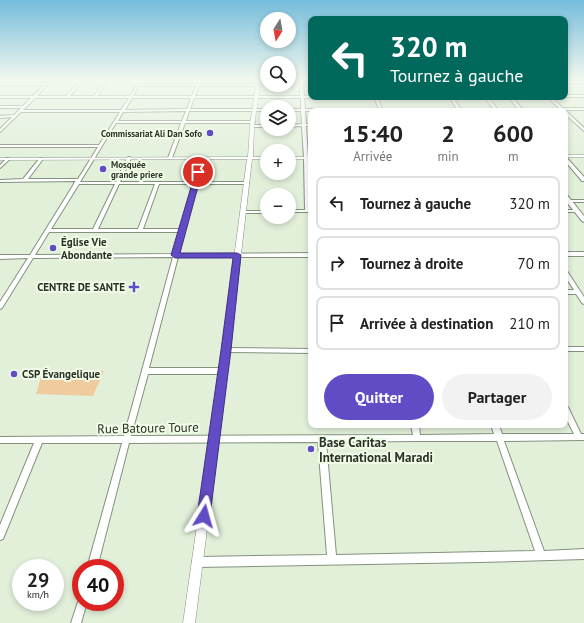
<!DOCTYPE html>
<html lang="fr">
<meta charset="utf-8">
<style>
:root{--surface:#fff;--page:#f2f2f2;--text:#222;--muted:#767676;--line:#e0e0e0;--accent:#624cc5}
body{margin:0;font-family:"PT Sans",sans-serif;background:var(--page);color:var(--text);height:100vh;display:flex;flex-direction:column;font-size:15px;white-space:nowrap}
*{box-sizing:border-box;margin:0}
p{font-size:13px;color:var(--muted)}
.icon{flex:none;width:22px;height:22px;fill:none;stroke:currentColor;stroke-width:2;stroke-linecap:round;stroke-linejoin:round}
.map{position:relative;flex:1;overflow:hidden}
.panel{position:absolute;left:308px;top:108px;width:260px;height:320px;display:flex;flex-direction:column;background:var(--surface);border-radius:8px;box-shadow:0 2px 6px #0003}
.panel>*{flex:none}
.top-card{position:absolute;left:308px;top:16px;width:260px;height:84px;border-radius:8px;box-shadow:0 2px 6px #0003;background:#00695c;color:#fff;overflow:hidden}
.needle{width:26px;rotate:191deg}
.buttons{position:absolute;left:260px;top:12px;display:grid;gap:8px}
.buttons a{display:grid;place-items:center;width:36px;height:36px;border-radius:50%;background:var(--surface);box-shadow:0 2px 6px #0003;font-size:20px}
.speed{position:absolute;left:12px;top:559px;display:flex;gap:8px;font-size:20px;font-weight:700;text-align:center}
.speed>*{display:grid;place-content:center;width:52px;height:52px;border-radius:50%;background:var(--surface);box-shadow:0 2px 6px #0003;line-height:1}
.speed small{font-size:10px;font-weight:400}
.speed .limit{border:6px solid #d22;background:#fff;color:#111}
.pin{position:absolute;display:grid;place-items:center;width:34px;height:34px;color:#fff;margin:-17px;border:2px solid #fff;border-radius:50%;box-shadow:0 1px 4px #0007}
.me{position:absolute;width:44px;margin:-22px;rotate:8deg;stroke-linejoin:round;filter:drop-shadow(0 0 3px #0008)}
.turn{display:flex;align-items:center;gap:14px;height:84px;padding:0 16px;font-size:18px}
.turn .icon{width:52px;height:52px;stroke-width:2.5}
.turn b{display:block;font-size:28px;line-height:34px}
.eta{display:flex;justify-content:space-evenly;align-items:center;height:68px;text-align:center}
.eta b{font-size:24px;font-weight:700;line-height:28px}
.action{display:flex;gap:8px;margin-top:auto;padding:8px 16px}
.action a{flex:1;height:46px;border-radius:24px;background:var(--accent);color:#fff;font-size:16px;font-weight:700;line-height:46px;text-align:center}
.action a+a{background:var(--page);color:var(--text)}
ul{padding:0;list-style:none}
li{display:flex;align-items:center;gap:12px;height:54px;margin:0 8px 6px;padding:0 8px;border:2px solid var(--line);border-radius:8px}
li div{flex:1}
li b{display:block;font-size:15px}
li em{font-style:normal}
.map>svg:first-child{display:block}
.green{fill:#f0cb9e}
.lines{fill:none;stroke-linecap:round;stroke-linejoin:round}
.minor-casing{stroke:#84917d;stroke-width:2}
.tertiary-casing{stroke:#84917d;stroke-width:1}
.secondary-casing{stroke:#84917d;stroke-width:2}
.minor{fill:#fff;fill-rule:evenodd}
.tertiary{fill:#fff;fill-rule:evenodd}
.secondary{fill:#fff;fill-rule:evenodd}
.route{fill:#624cc5;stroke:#403180}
.poi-dot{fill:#624cc5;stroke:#effde7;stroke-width:1.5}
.labels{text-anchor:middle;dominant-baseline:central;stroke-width:4;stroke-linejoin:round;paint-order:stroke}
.far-poi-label{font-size:9px;font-weight:bold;fill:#2b3128;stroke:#effde7;text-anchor:end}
.poi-label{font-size:11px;font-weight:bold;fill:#2b3128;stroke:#effde7;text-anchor:start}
.near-street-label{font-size:13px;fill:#2b3128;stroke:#effde7}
.near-poi-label{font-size:13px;font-weight:bold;fill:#2b3128;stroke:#effde7;text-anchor:start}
</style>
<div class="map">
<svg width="584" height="623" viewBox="0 0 584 623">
<rect width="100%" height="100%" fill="#e2f0da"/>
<polygon class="green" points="43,370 104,371 93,396 36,394"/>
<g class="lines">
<g class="minor-casing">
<g id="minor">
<path d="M50,79H53L37,96H66L82,79H85L70,96H94L107,79H110L97,96H130L140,79H143L140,84H197L198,79H201L200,84H258L260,85L258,86H199L195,96H300V79H303V82H311V84H303L304,96H311V97H313L311,98H304L305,109H379L374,97H378L382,109H457L449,97H453L462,111H305L306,124H311V126H306L308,158L309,210H311V212H289V210H305L304,158L302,126L289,127V125L302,124L301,111H289V109H301V98H194L190,109H267V111H189L186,121H253L255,122L253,123H185L172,158L170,159L168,158L181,123H116L80,182H116L127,158L129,157L131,158L120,182H193L200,158L202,157L204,158L198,182H247L249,183L247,184H197L179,254L311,253V257H178L149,368H223L225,369L226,371L225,373L223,374H148L131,436L413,435L411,425H419L420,435L494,434L491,425H499L502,434H574L565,416V406L568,407L581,434H584V440L504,441L544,551L584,549V559L480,562L197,567L194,565L192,562L194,559L197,557L327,555L318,442L129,443L97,568H87L122,443H42L3,539L0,540V525L34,443H0V437L124,436L173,257L33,258L2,308L0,309V302L28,258L0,259V255H30L74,184V183L76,181L0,182V180L23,179L40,158H41L43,159L28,179H78L98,147H0V145H99L120,112H21L0,132V129L12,117L0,118V116L14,115L21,108H0V106H23L31,98H0V96H33L44,85H0V83H46ZM139,86H196L192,96H133ZM35,98H129L121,110H23ZM132,98H191L187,109L125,110ZM186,111L182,121H118L123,112ZM79,184H115L93,229H51ZM119,184H155L138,229H98ZM159,184H193L181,229H143ZM49,232H180L174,254L35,255ZM417,441H497L535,551L336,555L326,442Z"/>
<rect x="565" y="81" width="19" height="2"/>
<rect x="565" y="95" width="19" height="2"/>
<polygon points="508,97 512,97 524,111 520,111"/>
<polygon points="547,97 551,97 563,108 584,108 584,110 565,110 584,128 584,131 565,114 565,111 562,111"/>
<rect x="251" y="125" width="16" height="2"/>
<polygon points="565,157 566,157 584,177 584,181 582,181 565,161"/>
<polygon points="7,158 10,159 0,168 0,165"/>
<rect x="567" y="200" width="17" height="2"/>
<polygon points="565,210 577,210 579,211 577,212 565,212"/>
<polygon points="241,211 267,211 267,213 243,213 241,212"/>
<rect x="565" y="252" width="19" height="4"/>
<polygon points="565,270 567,271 584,297 584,304 582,303 576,294 565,294 565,290 574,290 565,276"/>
<rect x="565" y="347" width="19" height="4"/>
<polygon points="224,348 311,349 311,353 226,352 224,352 223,350"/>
<polygon points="81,598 81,602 87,602 81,623 71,623 79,599"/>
</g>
</g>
<g class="tertiary-casing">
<g id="tertiary">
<polygon points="257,79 261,79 254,126 253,157 267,157 267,159 252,159 230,350 195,623 183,623 222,350 247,159 0,160 0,158 248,157 250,126"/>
<rect x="565" y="155" width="19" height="2"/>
<rect x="289" y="157" width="22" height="2"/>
</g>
</g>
<g class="secondary-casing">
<g id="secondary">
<polygon points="484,97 488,97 499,111 495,111"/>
<polygon points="565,194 567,195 584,216 584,222 582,221 565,200"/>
</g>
</g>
<use href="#minor" class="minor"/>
<use href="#tertiary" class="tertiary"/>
<use href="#secondary" class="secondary"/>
</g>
<linearGradient id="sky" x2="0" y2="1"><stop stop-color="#74bcdb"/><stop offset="0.48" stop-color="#f2f8ee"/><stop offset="1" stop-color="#f2f8ee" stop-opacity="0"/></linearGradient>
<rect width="584" height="166" fill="url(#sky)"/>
<polygon class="route" points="196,170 202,172 180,253 237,253 241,255 231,350 210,516 208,520 204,522 199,520 197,516 221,350 233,258 175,258 171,255"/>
<g class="poi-dot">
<circle cx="210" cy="133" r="4"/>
<circle cx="103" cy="169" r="4"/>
<circle cx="53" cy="248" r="4"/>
<path d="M132 281h4v4h4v4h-4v4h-4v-4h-4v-4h4z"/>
<circle cx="14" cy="374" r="4"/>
<circle cx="311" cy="449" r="4"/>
</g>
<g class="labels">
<g class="far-poi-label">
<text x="202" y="133">Commissariat Ali Dan Sofo</text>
<text x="111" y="164" text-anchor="start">Mosquée<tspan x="111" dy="10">grande priere</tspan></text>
</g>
<g class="poi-label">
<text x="61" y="242">Église Vie<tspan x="61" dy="13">Abondante</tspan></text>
<text x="125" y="287" text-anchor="end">CENTRE DE SANTE</text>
<text x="22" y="374">CSP Évangelique</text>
</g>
<g class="near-street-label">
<text transform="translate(148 428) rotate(-1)">Rue Batoure Toure</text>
</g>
<g class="near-poi-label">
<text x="319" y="442">Base Caritas<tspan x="319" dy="15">International Maradi</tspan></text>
</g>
</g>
</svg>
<div class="buttons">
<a><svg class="needle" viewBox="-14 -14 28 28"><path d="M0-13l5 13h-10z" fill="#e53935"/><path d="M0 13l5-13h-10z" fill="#767676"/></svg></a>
<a><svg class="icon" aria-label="search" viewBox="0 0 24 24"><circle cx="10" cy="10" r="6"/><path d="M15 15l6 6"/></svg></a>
<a><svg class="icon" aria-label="layers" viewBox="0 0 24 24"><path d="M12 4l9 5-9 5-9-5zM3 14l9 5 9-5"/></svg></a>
<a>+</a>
<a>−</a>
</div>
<div class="speed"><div>29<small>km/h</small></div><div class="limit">40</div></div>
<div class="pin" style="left:198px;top:172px;background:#d93025"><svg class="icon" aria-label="arrive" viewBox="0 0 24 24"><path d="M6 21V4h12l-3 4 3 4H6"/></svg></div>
<svg class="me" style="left:204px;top:516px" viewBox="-20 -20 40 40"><path d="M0-17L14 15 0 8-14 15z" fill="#624cc5" stroke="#fff" stroke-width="4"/></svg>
<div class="top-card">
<div class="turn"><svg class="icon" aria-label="left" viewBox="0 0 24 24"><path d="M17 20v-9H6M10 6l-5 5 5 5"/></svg><div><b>320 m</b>Tournez à gauche</div></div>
</div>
<section class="panel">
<div class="eta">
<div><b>15:40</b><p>Arrivée</p></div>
<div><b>2</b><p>min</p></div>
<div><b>600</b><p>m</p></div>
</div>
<ul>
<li><svg class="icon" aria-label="left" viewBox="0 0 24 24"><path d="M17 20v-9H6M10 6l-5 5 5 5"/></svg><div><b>Tournez à gauche</b></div><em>320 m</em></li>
<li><svg class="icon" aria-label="right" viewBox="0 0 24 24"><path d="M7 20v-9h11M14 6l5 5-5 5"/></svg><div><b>Tournez à droite</b></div><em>70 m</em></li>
<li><svg class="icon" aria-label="arrive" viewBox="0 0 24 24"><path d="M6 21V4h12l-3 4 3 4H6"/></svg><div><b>Arrivée à destination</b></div><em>210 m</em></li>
</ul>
<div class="action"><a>Quitter</a><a>Partager</a></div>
</section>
</div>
